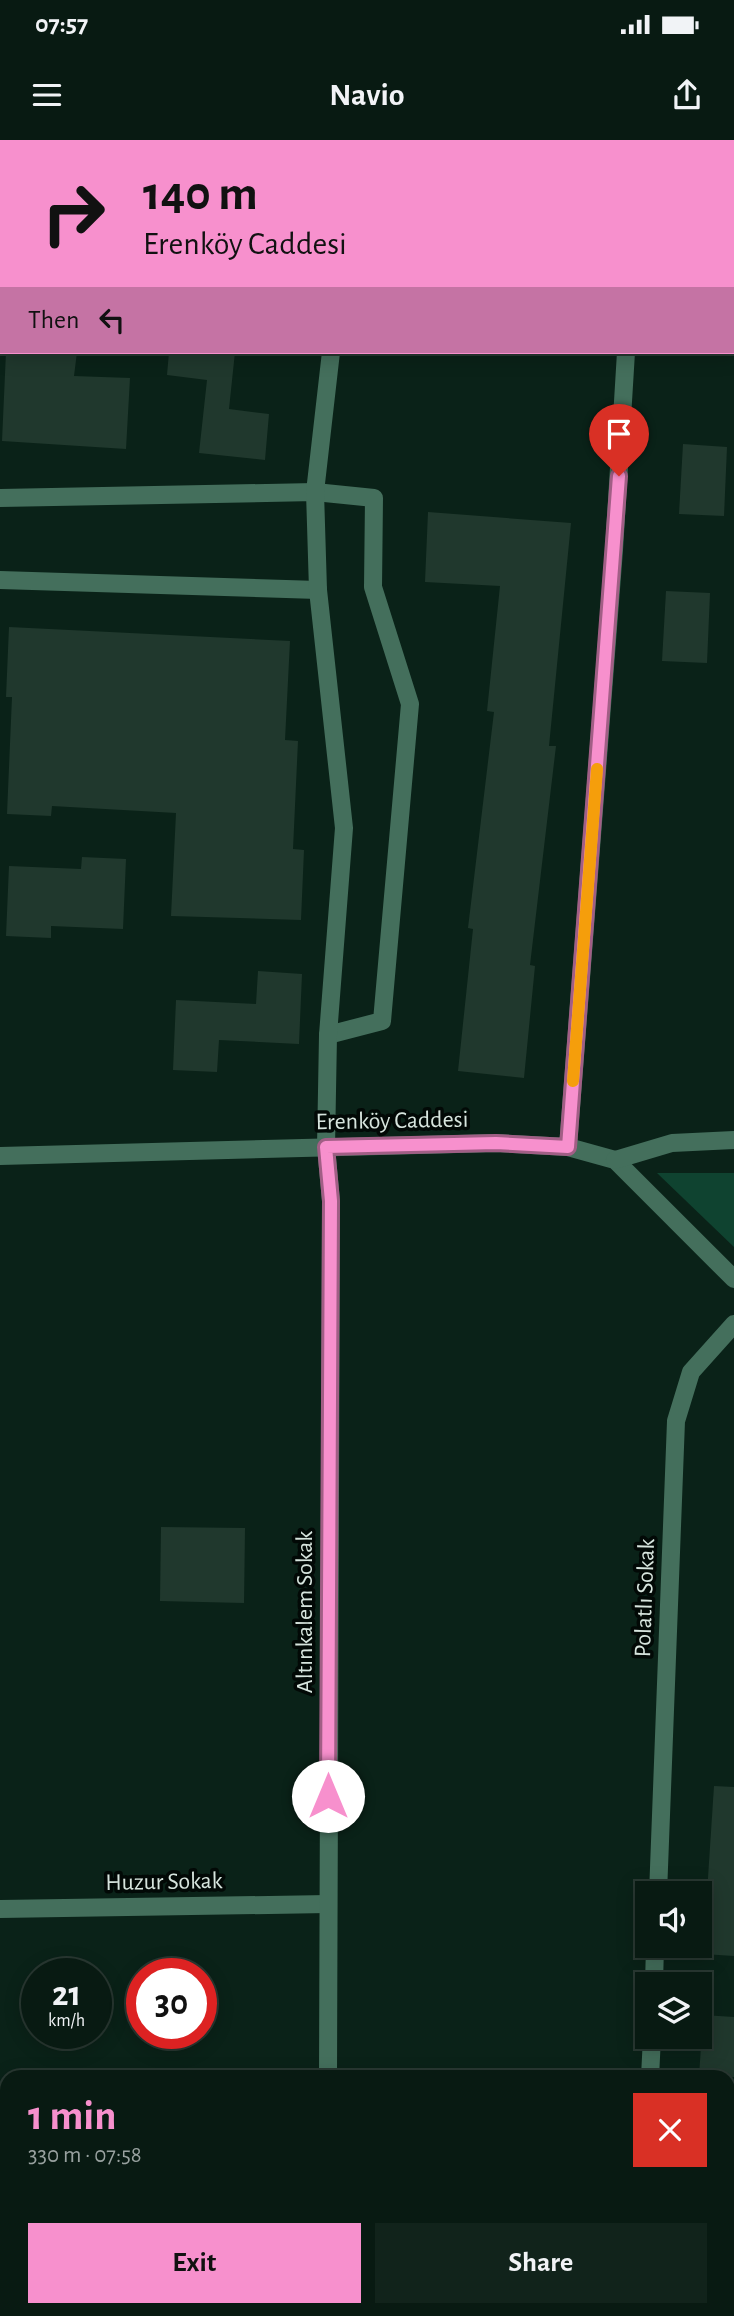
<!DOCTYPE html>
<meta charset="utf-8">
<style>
:root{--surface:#081a12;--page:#11231b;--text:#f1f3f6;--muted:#98a19f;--line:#293832;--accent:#f790cd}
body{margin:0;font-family:"Alegreya Sans",sans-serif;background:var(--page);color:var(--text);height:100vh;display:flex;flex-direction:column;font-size:26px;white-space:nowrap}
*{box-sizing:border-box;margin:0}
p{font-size:23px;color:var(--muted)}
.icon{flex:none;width:38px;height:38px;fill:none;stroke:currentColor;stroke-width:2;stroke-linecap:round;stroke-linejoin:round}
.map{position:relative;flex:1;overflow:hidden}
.side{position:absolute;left:0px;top:1930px;width:735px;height:247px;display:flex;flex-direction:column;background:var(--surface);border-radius:21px 21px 0 0;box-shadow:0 4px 18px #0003,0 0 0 2px var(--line)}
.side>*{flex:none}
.guide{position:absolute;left:0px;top:0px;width:735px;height:214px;box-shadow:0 4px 18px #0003,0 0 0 2px var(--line);background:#f790cd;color:#111;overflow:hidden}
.controls{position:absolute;left:635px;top:1741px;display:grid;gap:14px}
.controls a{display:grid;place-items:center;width:77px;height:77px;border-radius:0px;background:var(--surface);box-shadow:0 4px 18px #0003,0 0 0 2px var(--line);font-size:35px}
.speed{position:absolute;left:21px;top:1818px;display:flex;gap:14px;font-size:35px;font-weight:700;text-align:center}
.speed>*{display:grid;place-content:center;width:91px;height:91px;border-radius:50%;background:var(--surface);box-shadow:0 4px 18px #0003,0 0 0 2px var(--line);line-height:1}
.speed small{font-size:18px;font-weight:400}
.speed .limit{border:10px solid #d22;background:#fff;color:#111}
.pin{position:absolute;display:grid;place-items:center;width:60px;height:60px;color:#fff;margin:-72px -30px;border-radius:50% 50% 50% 0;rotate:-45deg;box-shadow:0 0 7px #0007}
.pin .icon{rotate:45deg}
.me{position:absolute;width:77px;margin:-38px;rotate:0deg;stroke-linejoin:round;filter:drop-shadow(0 0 5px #0008)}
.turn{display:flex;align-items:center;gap:24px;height:147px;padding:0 28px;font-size:32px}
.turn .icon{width:91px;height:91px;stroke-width:2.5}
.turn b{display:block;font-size:49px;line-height:60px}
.then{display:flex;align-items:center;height:66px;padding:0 28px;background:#0003;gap:14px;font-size:26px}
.round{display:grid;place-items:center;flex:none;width:74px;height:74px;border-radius:0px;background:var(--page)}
.head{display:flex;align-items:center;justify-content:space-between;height:119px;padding:0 28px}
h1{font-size:42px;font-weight:700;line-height:52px;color:var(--accent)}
.action{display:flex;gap:14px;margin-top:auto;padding:14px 28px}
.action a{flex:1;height:80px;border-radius:0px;background:var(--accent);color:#111;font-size:28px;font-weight:700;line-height:80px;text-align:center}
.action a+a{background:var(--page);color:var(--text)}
.status{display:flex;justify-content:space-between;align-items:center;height:49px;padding:0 35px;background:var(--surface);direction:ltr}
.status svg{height:19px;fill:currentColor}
header{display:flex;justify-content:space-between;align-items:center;height:91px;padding:0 28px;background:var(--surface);font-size:32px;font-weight:700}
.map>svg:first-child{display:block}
.green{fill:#0f4330}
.building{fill:#20382d}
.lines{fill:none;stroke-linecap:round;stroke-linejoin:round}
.minor{stroke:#446f5c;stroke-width:18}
.route-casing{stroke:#a15e85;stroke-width:18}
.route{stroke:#f790cd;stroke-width:12}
.slow{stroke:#f59e0b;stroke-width:12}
.labels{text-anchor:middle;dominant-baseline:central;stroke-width:7;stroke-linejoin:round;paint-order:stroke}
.street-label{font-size:24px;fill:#d7e5de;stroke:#020906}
</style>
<div class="status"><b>07:57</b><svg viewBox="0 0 49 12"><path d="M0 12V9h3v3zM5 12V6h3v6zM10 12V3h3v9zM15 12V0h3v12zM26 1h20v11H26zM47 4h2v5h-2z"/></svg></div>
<header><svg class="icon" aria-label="menu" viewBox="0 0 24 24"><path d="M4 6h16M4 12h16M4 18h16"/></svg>Navio<svg class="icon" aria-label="share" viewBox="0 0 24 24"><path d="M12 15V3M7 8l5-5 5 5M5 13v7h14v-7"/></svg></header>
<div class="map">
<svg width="734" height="2176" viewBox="0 0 734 2176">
<rect width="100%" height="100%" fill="#0a2218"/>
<polygon class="green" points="657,1033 734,1033 734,1107"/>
<g class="building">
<polygon points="6,212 77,212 74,236 130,238 126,309 2,301"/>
<polygon points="169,212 235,212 229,269 269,274 265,320 199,313 207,240 167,235"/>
<polygon points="683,304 727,307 724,376 679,374"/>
<polygon points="428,372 571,383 549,606 556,606 530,825 535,826 524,938 458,931 473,789 468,788 494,572 487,571 500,446 425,442"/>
<polygon points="666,451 710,453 707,523 662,521"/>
<polygon points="9,487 290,501 285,600 298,601 293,709 304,710 301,780 171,776 176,673 52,666 51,676 7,674 12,557 6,557"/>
<polygon points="82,717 126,719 123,789 51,786 51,798 6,796 9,726 81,729"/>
<polygon points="258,831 302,834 299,904 219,900 217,932 173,930 176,860 256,864"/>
<polygon points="161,1387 245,1388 244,1463 160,1461"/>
<polygon points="714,1646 734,1647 734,1816 703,1814"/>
<polygon points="703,1875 734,1877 734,1937 699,1937"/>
</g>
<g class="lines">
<g class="minor">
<polyline points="355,2 355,0"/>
<polyline points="635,2 635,0"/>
<polyline points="733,140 734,139"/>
<polyline points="0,358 315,352 374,358 373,447 410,564 382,881 328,895"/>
<polyline points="0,440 318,450"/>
<polyline points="568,1007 614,410 626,212"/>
<polyline points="0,1016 496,1003 568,1007 615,1020 734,1139"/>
<polyline points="615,1020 672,1003 734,1000"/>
<polyline points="658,1754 676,1281 691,1232 734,1184"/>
<polyline points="0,1769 328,1764"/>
<polyline points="654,1844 655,1806"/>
<polyline points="328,1937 331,1061 326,1007 328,895 344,688 318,450 315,352 331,212"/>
<polyline points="650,1937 652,1897"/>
<polyline points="0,2111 7,2111"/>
<polyline points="328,2176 328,2170"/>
<polyline points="631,2176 632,2170"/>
</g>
</g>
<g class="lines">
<g class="route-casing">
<polyline id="route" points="328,1656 331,1061 326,1007 496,1003 568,1007 619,336"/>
</g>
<use href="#route" class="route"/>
<polyline class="slow" points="573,941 597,629"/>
</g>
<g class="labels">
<g class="street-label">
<text transform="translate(392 981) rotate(-1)">Erenköy Caddesi</text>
<text transform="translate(645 1458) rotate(-88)">Polatlı Sokak</text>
<text transform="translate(305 1472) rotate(-90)">Altınkalem Sokak</text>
<text transform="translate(164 1742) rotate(-1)">Huzur Sokak</text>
</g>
</g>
</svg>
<div class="controls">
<a><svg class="icon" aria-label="sound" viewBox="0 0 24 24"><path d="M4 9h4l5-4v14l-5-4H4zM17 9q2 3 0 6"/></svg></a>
<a><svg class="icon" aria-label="layers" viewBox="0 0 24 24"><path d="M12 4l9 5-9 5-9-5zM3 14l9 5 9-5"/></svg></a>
</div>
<div class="speed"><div>21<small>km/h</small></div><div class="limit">30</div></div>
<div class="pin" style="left:619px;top:336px;background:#d93025"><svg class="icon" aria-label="arrive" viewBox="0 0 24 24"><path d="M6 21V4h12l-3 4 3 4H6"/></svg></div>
<svg class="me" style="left:328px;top:1656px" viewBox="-20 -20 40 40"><circle r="19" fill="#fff"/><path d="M0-13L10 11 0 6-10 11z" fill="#f790cd"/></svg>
<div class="guide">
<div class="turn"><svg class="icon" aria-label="right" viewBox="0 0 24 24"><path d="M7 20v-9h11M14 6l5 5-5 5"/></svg><div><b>140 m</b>Erenköy Caddesi</div></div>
<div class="then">Then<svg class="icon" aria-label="left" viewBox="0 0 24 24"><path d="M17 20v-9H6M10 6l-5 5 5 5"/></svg></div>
</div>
<section class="side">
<div class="head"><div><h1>1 min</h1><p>330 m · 07:58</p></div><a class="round" style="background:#d93025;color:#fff"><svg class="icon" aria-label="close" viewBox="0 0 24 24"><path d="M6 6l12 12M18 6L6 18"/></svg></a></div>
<div class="action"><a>Exit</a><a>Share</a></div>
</section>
</div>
